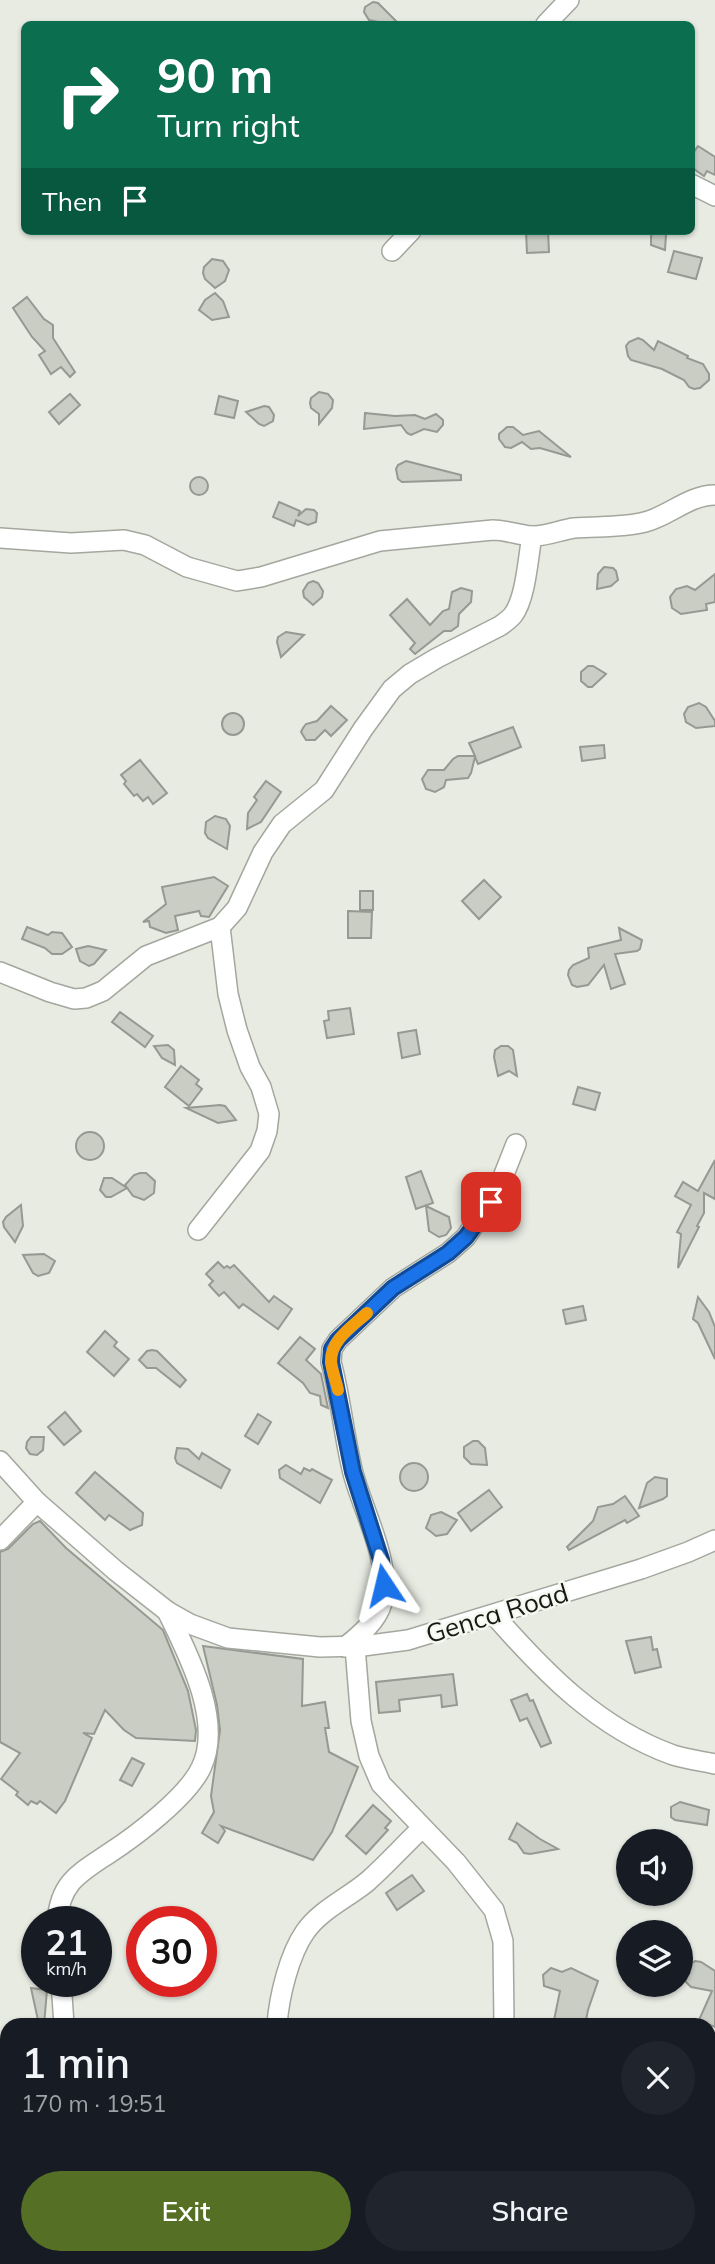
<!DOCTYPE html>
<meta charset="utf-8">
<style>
:root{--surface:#171b24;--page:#20242c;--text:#f1f3f6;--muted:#9ea1a6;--accent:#557024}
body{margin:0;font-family:Mulish,sans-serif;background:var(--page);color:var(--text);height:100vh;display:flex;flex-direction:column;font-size:26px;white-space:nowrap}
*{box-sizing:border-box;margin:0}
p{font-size:23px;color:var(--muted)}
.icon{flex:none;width:38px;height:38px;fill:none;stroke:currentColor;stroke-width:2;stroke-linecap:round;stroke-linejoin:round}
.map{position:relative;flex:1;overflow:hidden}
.drawer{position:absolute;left:0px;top:2018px;width:716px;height:247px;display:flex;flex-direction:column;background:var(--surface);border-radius:21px 21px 0 0;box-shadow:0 2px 5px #0004}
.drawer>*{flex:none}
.banner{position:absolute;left:21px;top:21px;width:674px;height:214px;border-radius:10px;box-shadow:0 2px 5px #0004;background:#0b6e4f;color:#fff;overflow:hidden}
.buttons{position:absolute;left:616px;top:1829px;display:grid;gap:14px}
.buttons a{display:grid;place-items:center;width:77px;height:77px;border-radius:50%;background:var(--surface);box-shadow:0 2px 5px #0004;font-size:35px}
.speed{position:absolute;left:21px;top:1906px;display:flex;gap:14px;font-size:35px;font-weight:700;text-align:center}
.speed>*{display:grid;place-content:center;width:91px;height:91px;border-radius:50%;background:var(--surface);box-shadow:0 2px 5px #0004;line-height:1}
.speed small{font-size:18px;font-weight:400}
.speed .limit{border:10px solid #d22;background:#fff;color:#111}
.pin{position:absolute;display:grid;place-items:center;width:60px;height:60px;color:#fff;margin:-30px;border-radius:14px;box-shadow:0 4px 10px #0006}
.me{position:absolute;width:77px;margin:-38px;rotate:350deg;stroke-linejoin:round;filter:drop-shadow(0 0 5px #0008)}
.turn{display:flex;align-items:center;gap:24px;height:147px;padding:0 21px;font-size:32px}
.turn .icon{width:91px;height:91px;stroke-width:2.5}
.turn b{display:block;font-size:49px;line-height:60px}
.then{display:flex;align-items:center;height:66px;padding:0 21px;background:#0003;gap:14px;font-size:26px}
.round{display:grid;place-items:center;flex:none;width:74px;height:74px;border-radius:37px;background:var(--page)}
.summary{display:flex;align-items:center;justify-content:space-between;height:119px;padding:0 21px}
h1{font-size:42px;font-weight:600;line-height:52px}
.cta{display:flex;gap:14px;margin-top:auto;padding:14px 21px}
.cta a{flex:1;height:80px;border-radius:42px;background:var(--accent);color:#fff;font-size:28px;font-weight:600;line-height:80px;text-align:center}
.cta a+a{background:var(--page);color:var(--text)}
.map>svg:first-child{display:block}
.building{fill:#c9cdc4;stroke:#959991;stroke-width:2}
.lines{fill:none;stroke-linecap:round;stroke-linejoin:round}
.minor-casing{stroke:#a3a79e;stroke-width:22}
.minor{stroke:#fff;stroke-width:19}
.route-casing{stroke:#114b97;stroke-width:18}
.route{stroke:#1a73e8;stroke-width:12}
.slow{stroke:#f59e0b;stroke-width:12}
.labels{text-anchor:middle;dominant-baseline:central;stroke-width:5;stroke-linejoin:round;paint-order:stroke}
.street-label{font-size:26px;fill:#171815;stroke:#f4f8ef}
</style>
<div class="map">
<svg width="715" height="2264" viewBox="0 0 715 2264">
<rect width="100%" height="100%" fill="#e7ebe2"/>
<g class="building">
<polygon points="373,2 378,3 399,24 387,24 369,20 364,12 365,7"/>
<polygon points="698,146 715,157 715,175 707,171 704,176 691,167 691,156"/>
<polygon points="548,231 549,252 527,253 526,232"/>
<polygon points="654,232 663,232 666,235 665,250 651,245 651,236"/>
<polygon points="674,251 702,258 696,279 668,272"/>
<polygon points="212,259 223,261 229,270 225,281 215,288 205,279 203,273 204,267"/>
<polygon points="215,293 223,301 229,317 212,320 199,310 205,300"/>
<polygon points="27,297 44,319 53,325 53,338 75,372 70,377 61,367 51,374 39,355 45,351 32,337 13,308"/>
<polygon points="638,338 643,340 654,350 658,341 688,356 687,358 703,364 709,374 709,380 700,388 694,389 689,387 684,380 662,369 631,360 628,356 626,346 629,342"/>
<polygon points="319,392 328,394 333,400 332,408 319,424 319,414 311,408 310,403 311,398"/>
<polygon points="70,394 80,405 59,424 49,412"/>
<polygon points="219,396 238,401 234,418 215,414"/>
<polygon points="264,406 269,407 274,415 273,421 264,426 259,424 246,412"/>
<polygon points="365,413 395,416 415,415 425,419 436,414 443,420 443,425 437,432 424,429 411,435 407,433 401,425 364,429"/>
<polygon points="507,427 513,427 523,435 539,431 571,457 540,448 531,449 522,442 511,448 505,447 499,439 499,434"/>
<polygon points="406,461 461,475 461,480 402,482 398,479 396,469 398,465"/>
<circle cx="199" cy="486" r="9"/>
<polygon points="279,502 300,511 298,516 306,509 314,510 317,513 316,522 308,525 296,520 294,526 273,517"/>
<polygon points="604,567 613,568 616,571 618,580 611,586 597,589 598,574"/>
<polygon points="715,574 715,602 706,604 707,610 681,614 672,608 670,597 676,589 687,586 695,590"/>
<polygon points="313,581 318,583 323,591 322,597 313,605 304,597 303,591 308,583"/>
<polygon points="461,588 472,591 471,602 459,614 458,626 451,631 444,631 415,654 410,649 415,643 390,615 407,599 430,625 443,611 449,609 452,592"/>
<polygon points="286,632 304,635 281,657 277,642 278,637"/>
<polygon points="588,666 593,666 606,674 592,687 588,687 581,681 581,672"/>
<polygon points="699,703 706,707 715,721 715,726 696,728 686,722 684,714 688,707"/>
<polygon points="331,706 347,720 331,736 325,730 315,740 306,740 301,732 303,728 306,724 317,721"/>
<circle cx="233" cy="724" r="11"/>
<polygon points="513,727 521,747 478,764 475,757 471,773 468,778 446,780 444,787 435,792 426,789 422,779 428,770 444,770 453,759 458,756 475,756 469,743"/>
<polygon points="604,745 605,758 582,761 580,747"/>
<polygon points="140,760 167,793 153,804 148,797 143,801 137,794 134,796 124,784 126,781 121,775"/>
<polygon points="266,781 281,792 261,822 247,829 248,813 257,800 254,797"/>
<polygon points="215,816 226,819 230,826 227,849 208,838 205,833 206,822"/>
<polygon points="214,877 228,886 209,917 201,916 199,911 175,916 178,930 166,933 150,927 149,921 143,922 166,904 162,887"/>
<polygon points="484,880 501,897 479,919 462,901"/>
<rect x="360" y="891" width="13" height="19"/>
<polygon points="348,911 372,912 371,938 348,938"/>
<polygon points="27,927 48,935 52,932 62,933 72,947 62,954 52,954 45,948 22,939"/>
<polygon points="619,928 642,940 640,949 637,951 615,954 625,984 611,989 604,965 588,985 577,987 572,985 568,975 569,970 573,965 589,958 588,948 621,940"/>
<polygon points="88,946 106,950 94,964 89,966 80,961 76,949"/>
<polygon points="350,1008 354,1034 327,1038 324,1021 329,1020 328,1011"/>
<polygon points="120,1012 153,1036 145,1047 112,1022"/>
<polygon points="416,1030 420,1054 402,1058 398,1033"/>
<polygon points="168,1045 174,1050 175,1065 162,1058 154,1046"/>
<polygon points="501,1046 508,1046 513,1050 517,1076 509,1071 498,1076 494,1057 495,1050"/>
<polygon points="181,1066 199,1080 196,1084 202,1089 189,1106 165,1087"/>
<polygon points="578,1087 600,1093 595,1110 573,1104"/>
<polygon points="220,1105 225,1106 236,1120 218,1123 186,1108"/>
<circle cx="90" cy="1146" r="14"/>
<polygon points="715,1160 715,1199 704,1193 704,1213 697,1226 699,1227 678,1268 681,1234 677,1232 691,1205 675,1196 683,1182 698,1191"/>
<polygon points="421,1171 433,1203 416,1209 406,1177"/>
<polygon points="140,1173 146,1173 155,1181 154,1193 144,1200 133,1196 125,1185 134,1175"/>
<polygon points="104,1178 112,1178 127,1188 111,1197 106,1197 100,1190"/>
<polygon points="21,1205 23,1226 15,1242 4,1227 3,1222 6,1217"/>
<polygon points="426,1206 449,1217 451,1228 446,1235 439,1237 429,1231"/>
<polygon points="44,1254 55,1261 49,1273 38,1276 33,1273 23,1255"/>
<polygon points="218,1262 224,1268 227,1266 230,1268 234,1265 269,1302 274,1296 292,1309 278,1329 243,1304 239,1308 224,1292 219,1296 209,1285 213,1281 206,1274"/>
<polygon points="698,1297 709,1312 715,1327 715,1359 698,1323 693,1319"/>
<polygon points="583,1306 586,1320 566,1324 563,1310"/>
<polygon points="105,1331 117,1342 114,1346 129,1359 114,1376 87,1352"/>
<polygon points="300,1337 315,1349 306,1360 321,1374 328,1408 321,1405 320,1396 310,1393 303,1383 278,1363"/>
<polygon points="152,1350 157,1351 186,1380 180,1387 156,1368 147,1368 139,1360 147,1351"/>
<polygon points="65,1412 81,1431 64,1445 48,1427"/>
<polygon points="258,1414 271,1422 258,1444 245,1436"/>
<polygon points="31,1437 44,1437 43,1450 37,1455 30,1454 26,1448 27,1442"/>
<polygon points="473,1441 478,1441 485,1448 487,1465 471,1464 464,1457 464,1447"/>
<polygon points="177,1448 188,1449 199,1459 202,1453 230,1470 221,1488 177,1463 175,1458"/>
<circle cx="414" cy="1477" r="14"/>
<polygon points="286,1465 301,1474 304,1468 310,1471 312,1469 332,1480 320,1503 280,1478 279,1470"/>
<polygon points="95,1472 143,1513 142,1525 130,1530 109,1515 105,1520 76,1493"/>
<polygon points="655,1477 667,1479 667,1496 663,1499 639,1508 647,1483"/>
<polygon points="489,1490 502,1507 471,1531 458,1513"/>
<polygon points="625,1496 639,1516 627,1523 625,1520 569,1550 567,1547 593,1521 598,1507 613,1504"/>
<polygon points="441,1512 457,1520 447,1534 436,1536 426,1528 431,1515"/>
<polygon points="40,1521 66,1548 163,1630 188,1691 196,1730 195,1741 136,1738 124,1730 105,1710 94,1734 83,1733 92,1738 65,1801 56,1813 40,1801 37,1804 31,1801 28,1805 16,1795 18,1792 1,1779 20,1753 0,1742 0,1552 8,1549 33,1524"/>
<polygon points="651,1637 653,1650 657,1649 661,1667 635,1673 626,1641"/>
<polygon points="203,1646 303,1659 302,1706 325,1702 329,1728 325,1728 329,1752 358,1767 332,1832 313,1860 221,1826 225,1831 218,1843 202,1833 214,1812 211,1796 220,1730 217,1705"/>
<polygon points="453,1674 457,1705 442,1707 441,1695 399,1700 400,1711 379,1713 376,1682"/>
<polygon points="527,1694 530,1701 533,1700 551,1743 541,1747 527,1718 520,1721 511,1700"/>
<polygon points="132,1758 144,1764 132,1786 120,1780"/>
<polygon points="680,1802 709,1810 707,1825 675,1820 671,1817 671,1807"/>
<polygon points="373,1805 391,1821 385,1828 388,1830 366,1854 346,1836"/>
<polygon points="517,1823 540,1839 558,1849 530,1854 524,1853 517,1843 509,1839"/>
<polygon points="412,1875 424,1891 397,1910 386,1893"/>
<polygon points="695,1961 701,1962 715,1971 715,2027 699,2020 712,1991 691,1987 683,1979 684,1967"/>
<polygon points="551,1968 562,1972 571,1968 598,1981 588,2010 585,2025 553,2025 560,1991 544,1986 543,1975"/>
<polygon points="31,1988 47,1990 44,2025 39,2025"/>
</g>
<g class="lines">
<g class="minor-casing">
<g id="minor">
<polyline points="546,24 569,0"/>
<polyline points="691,184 715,196"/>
<polyline points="392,251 411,231"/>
<path d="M0,538L71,543L124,540L145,545L187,567L237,581L261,577L380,541L493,530C506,530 518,535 531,536C545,537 560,530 574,528C598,526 621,528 645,522C669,516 689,495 715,495"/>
<path d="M0,972L50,992L74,999L86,998L103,991L146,956L220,927L237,908L263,852L282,824L324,790L363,729L392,689L410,674L437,658L500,626C504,623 510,619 513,615C526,598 528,557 532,536"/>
<polyline points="198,1230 260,1151 267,1131 269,1114 261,1087 250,1067 237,1030 228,994 220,927"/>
<polyline points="0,1461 37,1502 116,1571 167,1611 190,1624 228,1638 320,1647 363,1646 408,1640 641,1569 688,1552 715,1540"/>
<polyline points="0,1540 37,1502"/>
<path d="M494,1615C545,1673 598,1728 673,1755C686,1759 701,1761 715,1764"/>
<path d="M345,1647C359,1636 377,1621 382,1603C392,1563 363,1511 353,1473C344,1437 341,1399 331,1362L332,1349L338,1340L393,1288L448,1253L466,1237L499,1187L516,1144"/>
<polyline points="355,1647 361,1721 369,1756 381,1784 456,1862 494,1910 503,1941 504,2025"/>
<path d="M57,1922C60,1883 78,1874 108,1854C136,1836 187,1797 201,1768C224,1721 187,1652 167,1611"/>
<polyline points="61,1981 64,2025"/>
<path d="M277,2025C279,1997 289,1955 305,1932C320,1910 348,1898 368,1881C387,1864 404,1845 422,1828"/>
<polyline points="0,2142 7,2140"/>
<path d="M205,2258C217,2262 232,2264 242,2258"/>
<polyline points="563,2264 564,2258"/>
</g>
</g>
<use href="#minor" class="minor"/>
</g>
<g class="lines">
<g class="route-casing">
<polyline id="route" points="384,1585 381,1560 353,1472 331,1362 332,1349 338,1340 393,1288 448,1253 466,1237 491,1202"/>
</g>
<use href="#route" class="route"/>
<path class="slow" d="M338,1390C336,1381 332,1371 331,1362C330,1340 353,1326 367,1313"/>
</g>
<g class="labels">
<g class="street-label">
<text transform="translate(497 1613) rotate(-17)">Genca Road</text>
</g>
</g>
</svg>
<div class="buttons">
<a><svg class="icon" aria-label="sound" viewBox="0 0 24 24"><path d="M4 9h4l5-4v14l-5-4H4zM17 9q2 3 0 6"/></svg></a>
<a><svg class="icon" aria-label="layers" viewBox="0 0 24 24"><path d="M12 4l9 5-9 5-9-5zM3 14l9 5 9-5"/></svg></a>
</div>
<div class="speed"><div>21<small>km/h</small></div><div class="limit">30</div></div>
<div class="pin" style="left:491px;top:1202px;background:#d93025"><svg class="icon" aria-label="arrive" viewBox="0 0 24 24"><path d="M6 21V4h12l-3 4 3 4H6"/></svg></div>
<svg class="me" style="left:384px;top:1585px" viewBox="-20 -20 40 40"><path d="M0-17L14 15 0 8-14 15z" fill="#1a73e8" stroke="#fff" stroke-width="4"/></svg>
<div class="banner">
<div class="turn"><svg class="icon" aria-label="right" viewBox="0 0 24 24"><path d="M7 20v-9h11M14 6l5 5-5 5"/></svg><div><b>90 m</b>Turn right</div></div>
<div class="then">Then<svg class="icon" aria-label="arrive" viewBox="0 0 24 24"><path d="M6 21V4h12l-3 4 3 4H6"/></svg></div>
</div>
<section class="drawer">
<div class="summary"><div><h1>1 min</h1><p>170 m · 19:51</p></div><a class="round"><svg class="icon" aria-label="close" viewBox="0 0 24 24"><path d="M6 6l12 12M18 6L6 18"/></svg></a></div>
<div class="cta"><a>Exit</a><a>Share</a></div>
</section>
</div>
